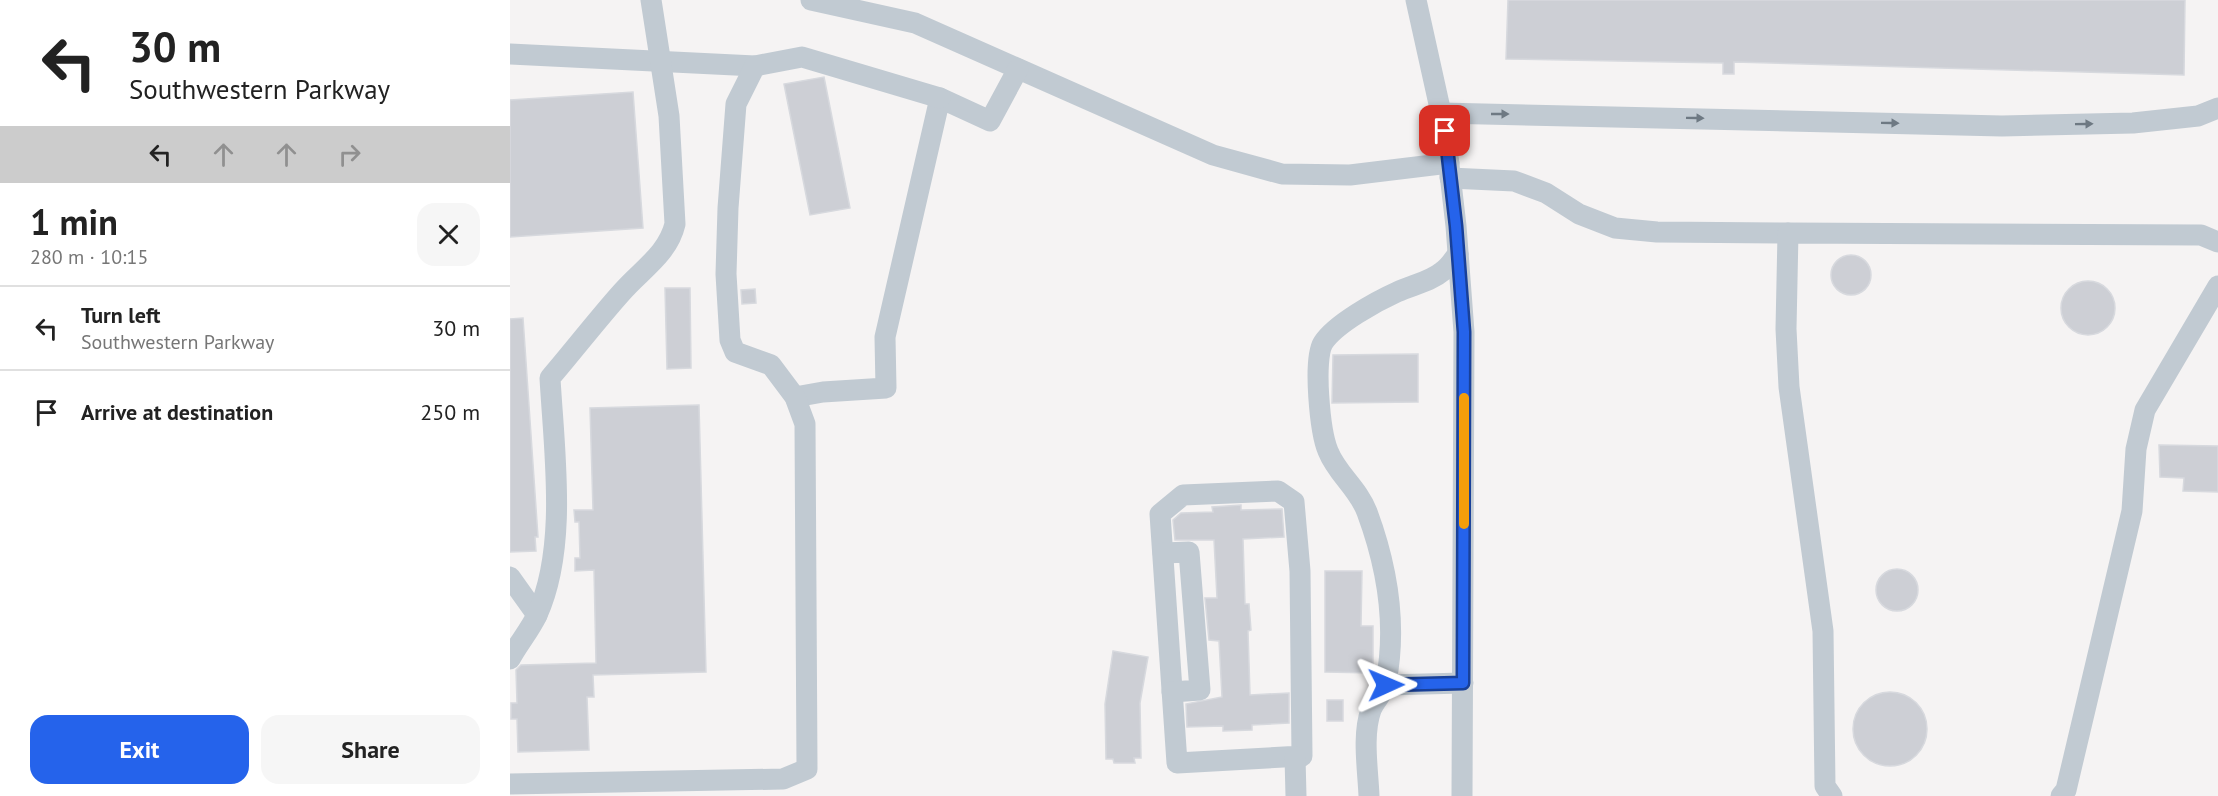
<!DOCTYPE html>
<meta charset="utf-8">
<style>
:root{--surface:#fff;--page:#f6f6f6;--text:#222;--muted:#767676;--line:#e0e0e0;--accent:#2563eb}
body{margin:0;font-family:"PT Sans",sans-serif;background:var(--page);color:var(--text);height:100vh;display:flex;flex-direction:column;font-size:22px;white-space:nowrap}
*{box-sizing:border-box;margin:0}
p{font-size:20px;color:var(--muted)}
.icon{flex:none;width:33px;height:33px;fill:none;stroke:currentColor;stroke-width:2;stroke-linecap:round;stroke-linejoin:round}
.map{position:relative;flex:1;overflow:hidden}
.drawer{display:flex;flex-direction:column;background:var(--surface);width:510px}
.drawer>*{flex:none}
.top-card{background:#fff;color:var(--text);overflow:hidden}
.pin{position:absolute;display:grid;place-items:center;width:51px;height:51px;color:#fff;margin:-26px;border-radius:12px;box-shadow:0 3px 9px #0006}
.me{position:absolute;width:66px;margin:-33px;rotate:89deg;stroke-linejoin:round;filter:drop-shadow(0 0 4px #0008)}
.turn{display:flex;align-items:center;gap:21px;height:126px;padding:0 30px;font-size:27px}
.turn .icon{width:78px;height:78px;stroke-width:2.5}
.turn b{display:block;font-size:42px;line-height:51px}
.lanes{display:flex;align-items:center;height:57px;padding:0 30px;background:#0003;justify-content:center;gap:30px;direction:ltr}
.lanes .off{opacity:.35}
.round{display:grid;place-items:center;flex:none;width:63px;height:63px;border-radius:18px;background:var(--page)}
.headline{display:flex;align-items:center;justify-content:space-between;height:102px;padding:0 30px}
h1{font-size:36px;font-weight:700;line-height:45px}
.primary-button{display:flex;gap:12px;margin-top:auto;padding:12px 30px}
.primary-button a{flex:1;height:69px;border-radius:18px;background:var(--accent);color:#fff;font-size:24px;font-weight:700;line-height:69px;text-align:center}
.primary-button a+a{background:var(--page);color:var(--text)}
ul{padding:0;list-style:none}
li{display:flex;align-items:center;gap:18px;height:84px;padding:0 30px;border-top:2px solid var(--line)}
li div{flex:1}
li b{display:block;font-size:22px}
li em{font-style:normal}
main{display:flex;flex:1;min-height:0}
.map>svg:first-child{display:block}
.building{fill:#cdcfd5;stroke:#d7d9de;stroke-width:1.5}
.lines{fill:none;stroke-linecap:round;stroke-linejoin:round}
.minor{stroke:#c1cad2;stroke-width:21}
.oneway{fill:#6e7983}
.route-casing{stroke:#184099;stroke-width:15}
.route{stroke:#2563eb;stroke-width:10}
.slow{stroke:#f59e0b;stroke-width:10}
</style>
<main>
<section class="drawer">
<div class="top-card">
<div class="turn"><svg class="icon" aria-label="left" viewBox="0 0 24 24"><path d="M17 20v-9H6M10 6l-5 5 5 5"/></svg><div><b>30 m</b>Southwestern Parkway</div></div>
<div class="lanes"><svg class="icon" aria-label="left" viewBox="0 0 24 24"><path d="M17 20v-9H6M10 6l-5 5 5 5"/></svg><svg class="icon off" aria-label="ahead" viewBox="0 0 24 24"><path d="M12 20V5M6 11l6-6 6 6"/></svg><svg class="icon off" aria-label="ahead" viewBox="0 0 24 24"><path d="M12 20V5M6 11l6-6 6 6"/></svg><svg class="icon off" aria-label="right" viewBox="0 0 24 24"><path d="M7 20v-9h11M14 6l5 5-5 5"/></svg></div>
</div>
<div class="headline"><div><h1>1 min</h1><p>280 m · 10:15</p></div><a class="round"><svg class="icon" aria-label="close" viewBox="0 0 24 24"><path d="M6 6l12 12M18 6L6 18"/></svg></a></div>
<ul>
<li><svg class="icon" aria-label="left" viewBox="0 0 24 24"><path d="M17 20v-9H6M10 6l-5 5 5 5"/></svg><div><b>Turn left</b><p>Southwestern Parkway</p></div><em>30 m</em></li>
<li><svg class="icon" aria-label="arrive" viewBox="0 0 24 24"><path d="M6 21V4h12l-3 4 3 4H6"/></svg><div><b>Arrive at destination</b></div><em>250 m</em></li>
</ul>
<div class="primary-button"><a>Exit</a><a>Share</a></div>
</section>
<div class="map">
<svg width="1708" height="796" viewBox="0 0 1708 796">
<rect width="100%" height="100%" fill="#f5f3f3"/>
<g class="building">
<polygon points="998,0 1675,0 1674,75 1224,62 1224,74 1213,74 1213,63 996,59"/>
<polygon points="314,77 340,208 300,215 274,84"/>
<polygon points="123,92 133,228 0,237 0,100"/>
<circle cx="1341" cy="275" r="20"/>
<circle cx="1578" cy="308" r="27"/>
<polygon points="155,288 180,288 181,368 157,369"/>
<polygon points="245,289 246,303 232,304 231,290"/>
<polygon points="13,318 28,537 25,537 26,551 0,552 0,319"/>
<polygon points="908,354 908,402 822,403 823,355"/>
<polygon points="189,405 196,672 83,675 84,697 77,697 79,750 8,752 7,719 1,719 1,703 7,703 6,670 11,665 86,663 84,570 65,571 65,558 70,558 69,522 65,522 64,510 83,510 80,408"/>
<polygon points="1649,445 1708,446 1708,492 1673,491 1674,478 1650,477"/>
<polygon points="731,505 731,510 772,509 774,537 733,539 735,604 739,604 741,630 738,631 740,695 779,693 779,723 742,725 742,730 713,731 713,726 677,727 676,704 712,697 709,641 699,640 695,598 707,598 704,540 665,540 663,520 671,513 703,512 702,507"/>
<circle cx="1387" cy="590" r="21"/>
<polygon points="815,571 852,571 851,626 863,626 863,673 815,672"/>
<polygon points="603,651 638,657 630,703 631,758 624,758 625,763 604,763 603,759 596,759 595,704"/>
<circle cx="1380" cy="729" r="37"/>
<rect x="817" y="700" width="16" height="21"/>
</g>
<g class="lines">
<g class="minor">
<polyline points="301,0 405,23 703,155 772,174 840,175 939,163"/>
<polyline points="906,0 935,131 946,226 954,332 952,796"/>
<polyline points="0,54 245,66"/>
<polyline points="931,113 1492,126 1623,123 1688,116 1708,108"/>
<polyline points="940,178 1004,181 1036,193 1069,214 1105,228 1147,232 1278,233"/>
<polyline points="285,397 313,392 376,388 375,337 430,98 480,121 508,69"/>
<polygon points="768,491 784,502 790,571 792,756 667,763 650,514 673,495"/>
<polyline points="653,553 679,552 690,690 662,692"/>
<polyline points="0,577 27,615"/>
<path d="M0,659C8,644 20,630 27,615C58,547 44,451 40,378C64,350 87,320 112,292C131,270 158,254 165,224L159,116L141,0"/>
<polyline points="876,685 953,683"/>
<polyline points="785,757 786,796"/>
<polyline points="0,784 273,779 297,769 295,424 285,397 261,365 225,352 220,340 216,274 218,208 226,104 245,66 292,57 430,98"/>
<path d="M859,796C858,770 852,735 861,710C865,700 875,692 876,682C887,625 877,566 857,512C848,488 827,474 818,451C810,432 803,360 813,343C825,324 867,301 887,292C902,285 920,282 933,271C939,267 943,260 948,254"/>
<polyline points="1322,796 1315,786 1313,631 1279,387 1276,329 1278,233 1691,235 1708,242"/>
<polyline points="1551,796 1556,790 1622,511 1626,449 1635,410 1708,286"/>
</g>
</g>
<defs><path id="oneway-solid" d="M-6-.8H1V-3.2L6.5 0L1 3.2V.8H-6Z" transform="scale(1.5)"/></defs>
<g class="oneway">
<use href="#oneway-solid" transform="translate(990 114)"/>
<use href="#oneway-solid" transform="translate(1185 118) rotate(1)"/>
<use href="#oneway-solid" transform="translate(1380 123) rotate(1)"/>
<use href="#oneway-solid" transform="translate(1574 124) rotate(-1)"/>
</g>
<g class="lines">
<g class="route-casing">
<polyline id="route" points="876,685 953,683 954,332 946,226 935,131"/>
</g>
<use href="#route" class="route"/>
<polyline class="slow" points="954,524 954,398"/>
</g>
</svg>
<div class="pin" style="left:935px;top:131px;background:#d93025"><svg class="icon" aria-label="arrive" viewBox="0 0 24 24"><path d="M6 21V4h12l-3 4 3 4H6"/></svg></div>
<svg class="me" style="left:876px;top:685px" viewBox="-20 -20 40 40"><path d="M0-17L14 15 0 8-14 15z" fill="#2563eb" stroke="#fff" stroke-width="4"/></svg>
</div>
</main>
